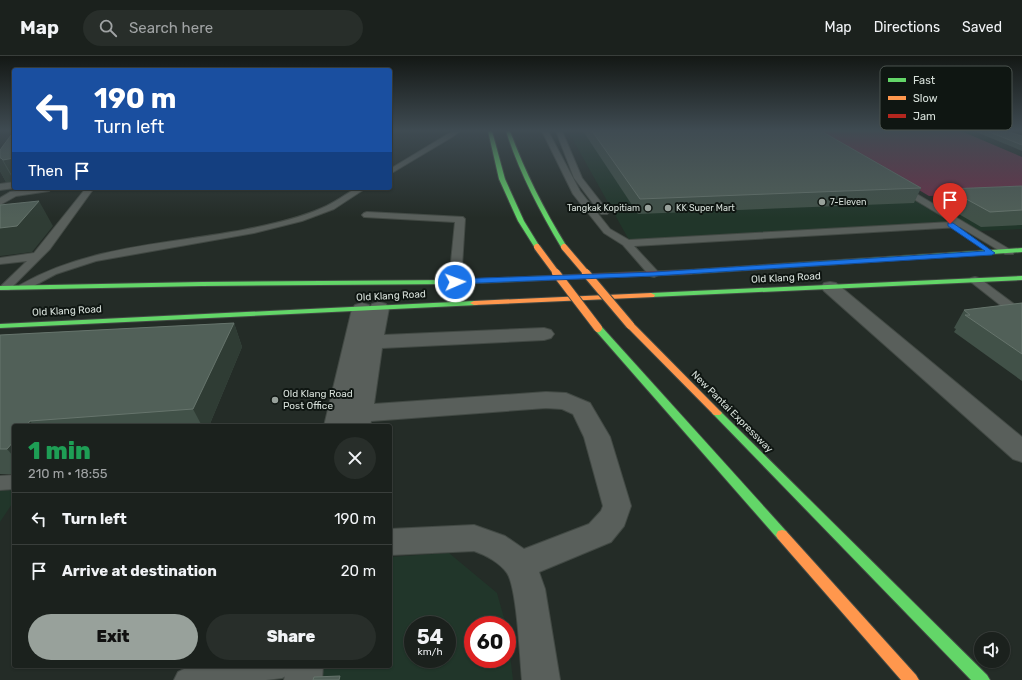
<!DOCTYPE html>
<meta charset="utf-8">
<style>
:root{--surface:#1b211d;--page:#282e2a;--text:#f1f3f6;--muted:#a0a3a4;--line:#393e3b;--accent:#98a19b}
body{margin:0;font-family:Rubik,sans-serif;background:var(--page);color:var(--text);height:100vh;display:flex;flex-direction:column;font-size:15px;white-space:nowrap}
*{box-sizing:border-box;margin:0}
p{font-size:13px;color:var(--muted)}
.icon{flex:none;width:22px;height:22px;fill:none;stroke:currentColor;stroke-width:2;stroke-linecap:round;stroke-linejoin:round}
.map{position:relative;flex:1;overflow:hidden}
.sheet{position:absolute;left:12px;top:368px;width:380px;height:244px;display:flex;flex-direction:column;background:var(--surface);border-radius:4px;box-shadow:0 1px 3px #0004,0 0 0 1px var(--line)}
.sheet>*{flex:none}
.guide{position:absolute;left:12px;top:12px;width:380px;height:122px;border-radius:4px;box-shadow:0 1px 3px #0004,0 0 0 1px var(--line);background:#1a4fa0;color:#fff;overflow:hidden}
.fabs{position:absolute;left:974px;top:576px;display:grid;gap:8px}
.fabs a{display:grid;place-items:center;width:36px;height:36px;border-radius:50%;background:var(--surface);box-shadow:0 1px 3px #0004,0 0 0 1px var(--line);font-size:20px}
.speed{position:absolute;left:404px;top:560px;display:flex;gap:8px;font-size:20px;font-weight:700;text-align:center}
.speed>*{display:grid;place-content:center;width:52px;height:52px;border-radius:50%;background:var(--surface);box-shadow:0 1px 3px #0004,0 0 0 1px var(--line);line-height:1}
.speed small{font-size:10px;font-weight:400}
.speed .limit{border:6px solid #d22;background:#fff;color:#111}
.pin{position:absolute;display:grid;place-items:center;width:34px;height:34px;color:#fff;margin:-41px -17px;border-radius:50% 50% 50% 0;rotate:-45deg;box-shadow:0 0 4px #0007}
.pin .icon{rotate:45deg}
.me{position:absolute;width:44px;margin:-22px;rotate:88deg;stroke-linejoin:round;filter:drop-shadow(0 0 3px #0008)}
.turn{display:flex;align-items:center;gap:14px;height:84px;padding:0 16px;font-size:18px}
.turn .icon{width:52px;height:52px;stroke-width:2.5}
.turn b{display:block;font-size:28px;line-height:34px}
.then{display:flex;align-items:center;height:38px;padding:0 16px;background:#0003;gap:8px;font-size:15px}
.round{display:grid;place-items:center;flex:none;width:42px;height:42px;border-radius:21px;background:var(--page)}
.head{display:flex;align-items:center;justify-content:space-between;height:68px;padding:0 16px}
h1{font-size:24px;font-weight:800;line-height:30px;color:#1e9e55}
.cta{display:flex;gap:8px;margin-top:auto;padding:8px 16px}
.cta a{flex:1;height:46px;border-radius:24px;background:var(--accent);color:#111;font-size:16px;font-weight:800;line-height:46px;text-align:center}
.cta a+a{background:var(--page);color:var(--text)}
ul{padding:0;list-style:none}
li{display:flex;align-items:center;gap:12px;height:52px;padding:0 16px;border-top:1px solid var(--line)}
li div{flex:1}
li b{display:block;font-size:15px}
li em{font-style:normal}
header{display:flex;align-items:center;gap:24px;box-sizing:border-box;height:56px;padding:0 20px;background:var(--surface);border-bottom:1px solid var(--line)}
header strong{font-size:19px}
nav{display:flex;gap:22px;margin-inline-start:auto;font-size:14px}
.search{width:280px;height:36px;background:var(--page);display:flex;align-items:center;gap:10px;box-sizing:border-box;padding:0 14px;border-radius:22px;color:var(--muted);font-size:15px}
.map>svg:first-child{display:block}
.built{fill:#21362a;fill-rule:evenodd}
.green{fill:#6b3149}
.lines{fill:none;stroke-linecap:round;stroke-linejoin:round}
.lane-casing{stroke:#424944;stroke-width:2}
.street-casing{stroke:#424944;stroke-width:2}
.fast-casing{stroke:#424944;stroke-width:2}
.slow-casing{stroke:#424944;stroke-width:2}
.jam-casing{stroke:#424944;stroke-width:2}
.lane{fill:#595f5b;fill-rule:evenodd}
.street{fill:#595f5b;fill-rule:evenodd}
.fast{fill:#63d668;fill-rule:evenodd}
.slow{fill:#ff974d;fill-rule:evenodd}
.jam{fill:#b3261e;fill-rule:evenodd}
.slow-bridge-far1-casing{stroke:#424944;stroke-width:8;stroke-linecap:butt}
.slow-bridge-casing{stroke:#424944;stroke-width:10;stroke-linecap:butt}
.slow-bridge-far1{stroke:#ff974d;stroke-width:6}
.slow-bridge{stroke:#ff974d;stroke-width:8}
.wall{fill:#415148}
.shaded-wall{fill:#2f3c34}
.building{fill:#516058;stroke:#66746c}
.route{fill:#1a73e8;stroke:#114b97}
.poi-dot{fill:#98a19b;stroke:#0f1612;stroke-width:1.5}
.labels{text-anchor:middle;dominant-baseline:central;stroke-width:4;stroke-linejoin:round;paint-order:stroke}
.far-poi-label{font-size:9px;fill:#d7e0da;stroke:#0f1612;text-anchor:start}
.street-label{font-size:10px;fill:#d7e0da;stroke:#0f1612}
.poi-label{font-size:10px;fill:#d7e0da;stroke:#0f1612;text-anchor:start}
.key{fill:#0f1612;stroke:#4b534e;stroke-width:1}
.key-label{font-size:11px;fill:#d7e0da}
</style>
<header>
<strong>Map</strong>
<div class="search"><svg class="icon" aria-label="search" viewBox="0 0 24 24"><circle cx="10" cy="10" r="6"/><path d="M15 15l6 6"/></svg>Search here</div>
<nav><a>Map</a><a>Directions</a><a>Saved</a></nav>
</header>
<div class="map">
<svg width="1022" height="624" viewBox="0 0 1022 624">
<rect width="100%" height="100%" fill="#242c27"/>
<g class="built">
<polygon points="568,75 802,75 921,146 1022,141 1022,173 979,175 962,165 629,184"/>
<polygon points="14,434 14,445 0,466 0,435"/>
<path d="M449,497L497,537L506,569H473V603H507V573L513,624H319L321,610H390V501ZM413,569H447V603H413Z"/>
</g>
<polygon class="green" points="820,75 961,75 1022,101 1022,136 929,140"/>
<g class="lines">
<g class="lane-casing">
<g id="lane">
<polygon points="453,75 460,75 452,81 390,118 390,113"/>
<polygon points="542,75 548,75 580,135 610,173 629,184 952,166 897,133 896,131 897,129 900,128 1014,196 1013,198 1005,198 960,171 634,190 660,218 654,221 650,220 623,189 604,177 573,138"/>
<polygon points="556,75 562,75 582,122 607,154 609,156 607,158 601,158 574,122"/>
<polygon points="14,126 14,132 0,134 0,128"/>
<polygon points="34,132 53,132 49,135 16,140 0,149 0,142 10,136"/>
<polygon points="86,132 94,132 50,193 9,234 1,234 1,230 27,205 0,208 0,202 34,197"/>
<path d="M356,132H366L334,153L302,165L254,177L96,205L56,218L28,233H20L18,231L20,229C88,190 168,188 243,174C269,169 297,163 322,152C334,147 345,139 356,132Z"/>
<polygon points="367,156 463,161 465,163 461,226 459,228 451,228 449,226 455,166 364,161 362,159 364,157"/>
<polygon points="975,221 979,222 1022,254 1022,264 1018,263 971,226 969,224 971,222"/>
<polygon points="14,419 14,433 0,434 0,420"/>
<polygon points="201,610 294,610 290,618 282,622 266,624 174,624 178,616 186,612"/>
</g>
</g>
<g class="street-casing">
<g id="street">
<polygon points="830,226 836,227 1022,381 1022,406 1013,403 824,235 821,231 824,227"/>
<path d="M379,246L386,248L389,252L384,279L544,272L551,274L554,278L551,282L544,284L382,292L374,348L546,336L566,337L590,347L610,381L631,450L624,470L611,486L539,516L545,533L560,624H522C520,603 517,531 507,517C500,507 486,499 474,495L390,499V473L474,469L505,480L524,493L589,468L601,455L603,450L584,381L573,358L562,353L546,352L371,365L370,370H324L352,253L355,249L362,247L369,249L370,251L372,248Z"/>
<polygon points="287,610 323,610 322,624 284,624"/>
</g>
</g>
<g class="fast-casing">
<g id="fast">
<polygon points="488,75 492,75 505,123 524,165 540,191 539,192 535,192 518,165 499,123"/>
<path d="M506,75H510C525,116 544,154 567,191L566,192L564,193L561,191C539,154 519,116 506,75Z"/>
<polygon points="1022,192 1022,196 688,218 684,216 688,214"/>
<polygon points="545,220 549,222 548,224 455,228 202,230 0,234 0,230 202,226 455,224"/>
<polygon points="1022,220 1022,224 651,241 647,239 651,237"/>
<polygon points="474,245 477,245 478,247 477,249 0,272 0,268"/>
<polygon points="595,270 601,270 786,475 788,479 786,483 782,484 778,483 595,274 594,272"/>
<polygon points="717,354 720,355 987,619 990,624 971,624 714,359 712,357 714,355"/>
</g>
</g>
<g class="slow-casing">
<g id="slow">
<polygon points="651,237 655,239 654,241 474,249 470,247 474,245"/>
<polygon points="627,267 633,267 720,355 722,357 720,359 714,359 627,271 626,269"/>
<polygon points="782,474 786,475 916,619 919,624 901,624 778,483 776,479 778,475"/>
</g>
</g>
<g class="jam-casing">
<polygon id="jam" points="688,214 692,216 691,218 545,224 541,222 545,220"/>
</g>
<use href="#lane" class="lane"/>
<use href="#street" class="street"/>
<use href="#fast" class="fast"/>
<use href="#slow" class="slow"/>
<use href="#jam" class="jam"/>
<g class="slow-bridge-far1-casing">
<g id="slow-bridge-far1">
<polyline points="537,191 557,218"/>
<polyline points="564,191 587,218"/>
</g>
</g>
<g class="slow-bridge-casing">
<g id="slow-bridge">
<polyline points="556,217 598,272"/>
<polyline points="586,217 630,269"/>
</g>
</g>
<use href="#slow-bridge-far1" class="slow-bridge-far1"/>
<use href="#slow-bridge" class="slow-bridge"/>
</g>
<g class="wall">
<polygon points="14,75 14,125 6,126 0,115 0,94"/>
<polygon points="583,75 821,75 921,132 914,147 638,158"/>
<polygon points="974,75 1006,75 1022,80 1022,95"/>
<polygon points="1022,130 1022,169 981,171 940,147 948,133"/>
<polygon points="1022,247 1022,325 954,276 956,273 954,272 964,254"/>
<polygon points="234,267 242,291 209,370 14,370 14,418 0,418 0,279"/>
</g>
<g class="shaded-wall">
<polygon points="0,102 1,102 14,125 6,126 0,115"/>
<polygon points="14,102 14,123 3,104"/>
<polygon points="39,145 53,170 32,196 0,200 0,172"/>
<polygon points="234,267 242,291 209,370 202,370 193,353"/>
<polygon points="30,365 34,370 26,370"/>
<polygon points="14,385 14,401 7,393"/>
</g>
<g class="building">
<polygon points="14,75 14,102 3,104 1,102 0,102 0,94"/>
<polygon points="592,75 821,75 921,132 640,143"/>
<polygon points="987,75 1006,75 1022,80 1022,89"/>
<polygon points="1022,130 1022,154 990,156 948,133"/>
<polygon points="39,145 17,170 0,172 0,149"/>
<polygon points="1022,247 1022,298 965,259 970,259 964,254"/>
<polygon points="234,267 193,353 30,365 26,370 14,370 14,385 7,393 0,393 0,279"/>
<polygon points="340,620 339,624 313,624 314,621"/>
</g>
<linearGradient id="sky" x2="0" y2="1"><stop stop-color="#141815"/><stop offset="0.46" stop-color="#3f4b52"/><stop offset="1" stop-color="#3f4b52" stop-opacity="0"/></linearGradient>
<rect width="1022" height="162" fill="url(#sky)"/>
<polygon class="route" points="948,167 953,167 995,197 992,199 654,220 455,228 452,226 455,223 654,216 985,195 948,170"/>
<g class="poi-dot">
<circle cx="822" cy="146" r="4"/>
<circle cx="648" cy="152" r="4"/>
<circle cx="668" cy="152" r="4"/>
<circle cx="275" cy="344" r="4"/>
</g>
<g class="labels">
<g class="far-poi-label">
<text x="830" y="146">7-Eleven</text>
<text x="640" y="152" text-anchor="end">Tangkak Kopitiam</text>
<text x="676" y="152">KK Super Mart</text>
</g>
<g class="street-label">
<text transform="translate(786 222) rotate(-3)">Old Klang Road</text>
<text transform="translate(391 240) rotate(-3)">Old Klang Road</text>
<text transform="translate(67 255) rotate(-3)">Old Klang Road</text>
<text transform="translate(732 356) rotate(45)">New Pantai Expressway</text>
</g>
<g class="poi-label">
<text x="283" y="338">Old Klang Road<tspan x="283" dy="12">Post Office</tspan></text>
</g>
</g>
<rect x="880" y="10" width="132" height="64" rx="6" class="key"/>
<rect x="888" y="22" width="18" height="4" fill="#63d668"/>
<rect x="888" y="40" width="18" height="4" fill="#ff974d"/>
<rect x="888" y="58" width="18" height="4" fill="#b3261e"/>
<g class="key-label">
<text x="913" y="28">Fast</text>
<text x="913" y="46">Slow</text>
<text x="913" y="64">Jam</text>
</g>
</svg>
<div class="fabs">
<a><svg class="icon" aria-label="sound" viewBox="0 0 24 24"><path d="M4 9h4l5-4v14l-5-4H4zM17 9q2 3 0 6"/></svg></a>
</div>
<div class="speed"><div>54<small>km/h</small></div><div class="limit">60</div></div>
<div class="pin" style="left:950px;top:168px;background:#d93025"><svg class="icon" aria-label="arrive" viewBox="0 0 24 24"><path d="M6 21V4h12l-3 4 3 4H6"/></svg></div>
<svg class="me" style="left:455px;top:226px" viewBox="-20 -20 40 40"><circle r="17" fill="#1a73e8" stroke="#fff" stroke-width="3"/><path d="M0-11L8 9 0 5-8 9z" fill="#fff"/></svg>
<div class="guide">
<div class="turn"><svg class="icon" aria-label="left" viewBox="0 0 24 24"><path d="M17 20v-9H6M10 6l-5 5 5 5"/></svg><div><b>190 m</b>Turn left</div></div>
<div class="then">Then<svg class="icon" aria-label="arrive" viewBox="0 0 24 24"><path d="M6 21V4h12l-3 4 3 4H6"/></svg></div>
</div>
<section class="sheet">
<div class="head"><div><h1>1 min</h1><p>210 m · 18:55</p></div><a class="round"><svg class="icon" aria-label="close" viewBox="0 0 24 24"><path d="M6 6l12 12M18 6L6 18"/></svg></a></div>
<ul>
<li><svg class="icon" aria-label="left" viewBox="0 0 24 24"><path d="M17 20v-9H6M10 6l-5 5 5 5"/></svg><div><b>Turn left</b></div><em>190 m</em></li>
<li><svg class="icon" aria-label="arrive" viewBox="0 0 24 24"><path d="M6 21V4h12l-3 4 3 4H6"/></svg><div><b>Arrive at destination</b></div><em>20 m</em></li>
</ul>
<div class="cta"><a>Exit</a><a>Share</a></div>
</section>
</div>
